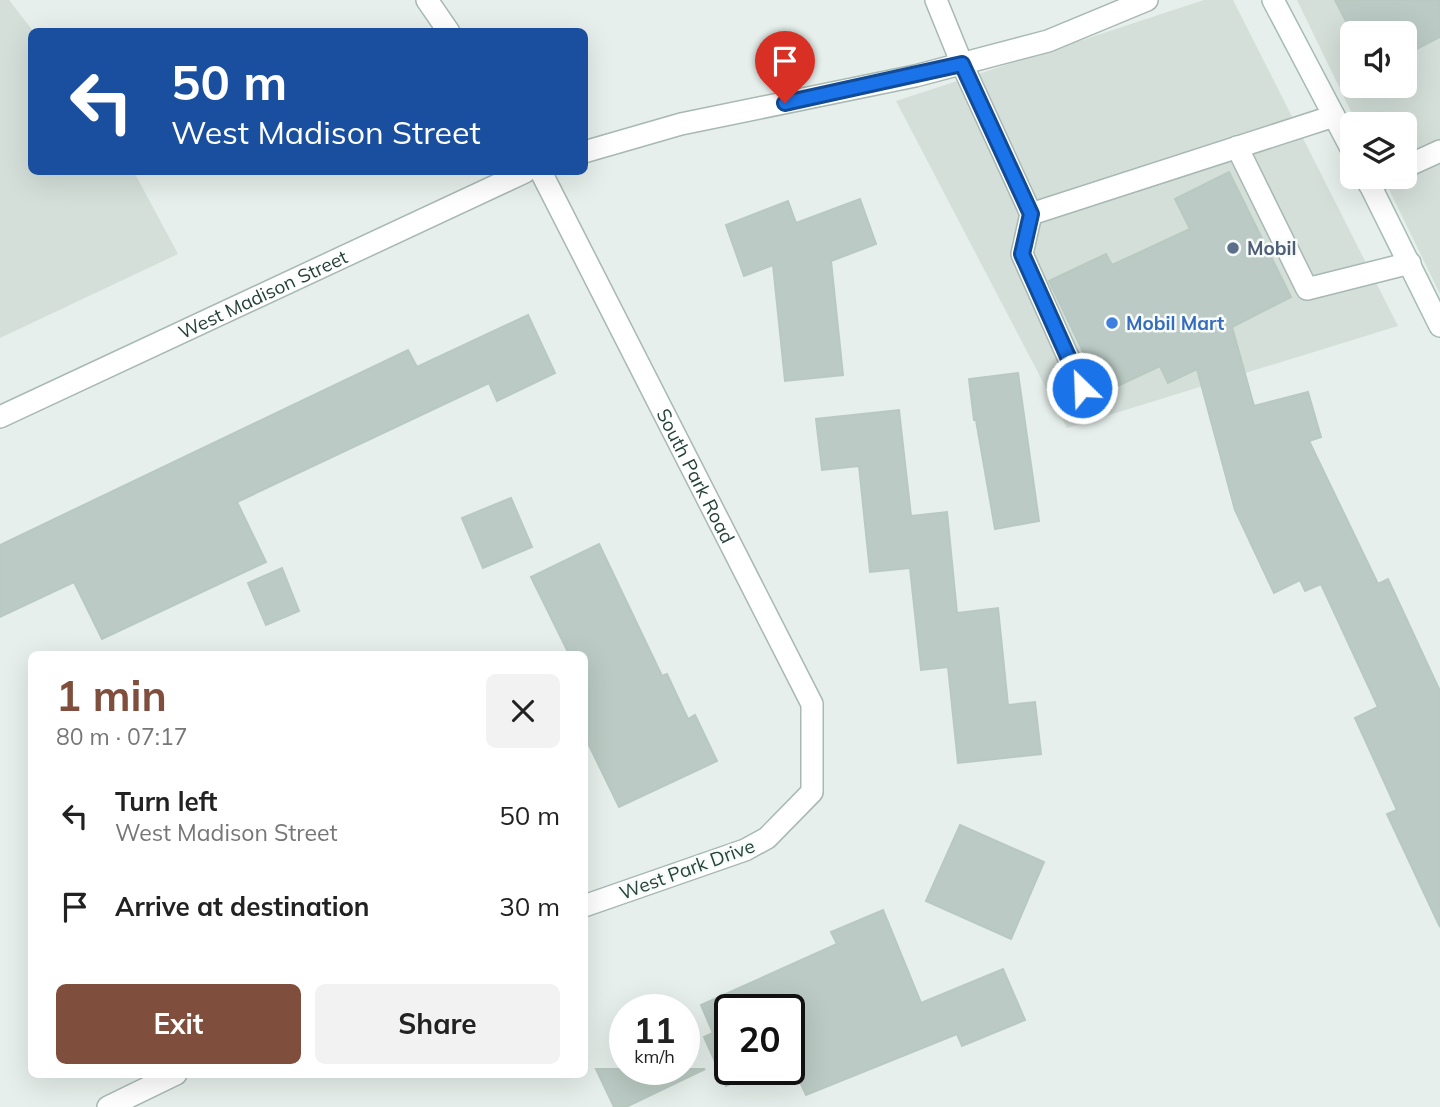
<!DOCTYPE html>
<meta charset="utf-8">
<style>
:root{--surface:#fff;--page:#f2f2f2;--text:#222;--muted:#767676;--accent:#804e3d}
body{margin:0;font-family:Mulish,sans-serif;background:var(--page);color:var(--text);height:100vh;display:flex;flex-direction:column;font-size:26px;white-space:nowrap}
*{box-sizing:border-box;margin:0}
p{font-size:23px;color:var(--muted)}
.icon{flex:none;width:38px;height:38px;fill:none;stroke:currentColor;stroke-width:2;stroke-linecap:round;stroke-linejoin:round}
.map{position:relative;flex:1;overflow:hidden}
.side{position:absolute;left:28px;top:651px;width:560px;height:427px;display:flex;flex-direction:column;background:var(--surface);border-radius:10px;box-shadow:0 7px 28px #0002}
.side>*{flex:none}
.banner{position:absolute;left:28px;top:28px;width:560px;height:147px;border-radius:10px;box-shadow:0 7px 28px #0002;background:#1a4fa0;color:#fff;overflow:hidden}
.buttons{position:absolute;left:1340px;top:21px;display:grid;gap:14px}
.buttons a{display:grid;place-items:center;width:77px;height:77px;border-radius:10px;background:var(--surface);box-shadow:0 7px 28px #0002;font-size:35px}
.speed{position:absolute;left:609px;top:994px;display:flex;gap:14px;font-size:35px;font-weight:700;text-align:center}
.speed>*{display:grid;place-content:center;width:91px;height:91px;border-radius:50%;background:var(--surface);box-shadow:0 7px 28px #0002;line-height:1}
.speed small{font-size:18px;font-weight:400}
.speed .limit{border:4px solid #111;border-radius:10px;background:#fff;color:#111}
.pin{position:absolute;display:grid;place-items:center;width:60px;height:60px;color:#fff;margin:-72px -30px;border-radius:50% 50% 50% 0;rotate:-45deg;box-shadow:0 0 7px #0007}
.pin .icon{rotate:45deg}
.me{position:absolute;width:77px;margin:-38px;rotate:336deg;stroke-linejoin:round;filter:drop-shadow(0 0 5px #0008)}
.turn{display:flex;align-items:center;gap:24px;height:147px;padding:0 28px;font-size:32px}
.turn .icon{width:91px;height:91px;stroke-width:2.5}
.turn b{display:block;font-size:49px;line-height:60px}
.round{display:grid;place-items:center;flex:none;width:74px;height:74px;border-radius:10px;background:var(--page)}
.overview{display:flex;align-items:center;justify-content:space-between;height:119px;padding:0 28px}
h1{font-size:42px;font-weight:700;line-height:52px;color:var(--accent)}
.button{display:flex;gap:14px;margin-top:auto;padding:14px 28px}
.button a{flex:1;height:80px;border-radius:10px;background:var(--accent);color:#fff;font-size:28px;font-weight:700;line-height:80px;text-align:center}
.button a+a{background:var(--page);color:var(--text)}
ul{padding:0;list-style:none}
li{display:flex;align-items:center;gap:21px;height:91px;padding:0 28px}
li div{flex:1}
li b{display:block;font-size:26px}
li em{font-style:normal}
.map>svg:first-child{display:block}
.built{fill:#d4dfda;fill-rule:evenodd}
.building{fill:#bbcac4;stroke:#b8c9c2;stroke-width:2}
.lines{fill:none;stroke-linecap:round;stroke-linejoin:round}
.service-casing{stroke:#a8b8b2;stroke-width:24}
.minor-casing{stroke:#a8b8b2;stroke-width:24}
.tertiary-casing{stroke:#a8b8b2;stroke-width:24}
.secondary-casing{stroke:#a4bbb3;stroke-width:24}
.service{stroke:#fff;stroke-width:21}
.minor{stroke:#fff;stroke-width:21}
.tertiary{stroke:#fff;stroke-width:21}
.secondary{stroke:#fff;stroke-width:21}
.route-casing{stroke:#114b97;stroke-width:18}
.route{stroke:#1a73e8;stroke-width:12}
.service-dot{fill:#5c6f8a;stroke:#f7fbf9;stroke-width:2.5}
.shop-dot{fill:#3f7fe0;stroke:#f7fbf9;stroke-width:2.5}
.labels{text-anchor:middle;dominant-baseline:central;stroke-width:5;stroke-linejoin:round;paint-order:stroke}
.service-label{font-size:19px;font-weight:bold;fill:#4e5e75;stroke:#f7fbf9;text-anchor:start}
.street-label{font-size:19px;fill:#24423a;stroke:#f7fbf9}
.shop-label{font-size:19px;font-weight:bold;fill:#366cbe;stroke:#f7fbf9;text-anchor:start}
</style>
<div class="map">
<svg width="1440" height="1107" viewBox="0 0 1440 1107">
<rect width="100%" height="100%" fill="#e6efeb"/>
<g class="built">
<polygon points="0,0 9,0 33,31 32,172 134,172 178,254 0,338"/>
<polygon points="1204,0 1233,0 1398,326 1067,428 896,101"/>
<path d="M1297,0H1440V294L1383,177H1405V124H1357ZM1353,33H1405V86H1353Z"/>
</g>
<g class="building">
<polygon points="1335,0 1440,0 1440,37 1405,55 1405,33 1353,33 1353,35"/>
<polygon points="1229,172 1291,297 1232,327 1254,406 1308,392 1321,437 1309,441 1378,584 1388,579 1440,691 1440,927 1387,814 1397,810 1355,718 1378,707 1321,584 1305,591 1300,580 1274,593 1235,510 1197,369 1168,383 1160,366 1103,393 1049,281 1106,254 1112,265 1190,229 1175,199"/>
<polygon points="860,199 876,244 831,261 843,375 785,381 773,265 744,276 726,225 788,201 796,223"/>
<polygon points="528,315 555,373 497,401 489,383 237,502 266,562 102,639 74,582 0,617 0,545 408,350 417,367"/>
<polygon points="1018,373 1039,521 995,529 976,420 974,420 969,379"/>
<polygon points="899,410 911,516 947,512 957,613 998,608 1008,705 1035,702 1041,754 958,763 948,667 921,670 910,568 870,572 859,466 822,470 816,419"/>
<polygon points="511,498 532,547 483,568 462,518"/>
<polygon points="599,544 662,676 667,674 688,719 695,715 717,761 619,807 584,735 584,654 569,654 531,577"/>
<polygon points="282,568 299,611 266,625 248,583"/>
<polygon points="960,825 1044,862 1011,939 926,901"/>
<polygon points="883,910 921,1003 1003,969 1025,1020 962,1046 957,1034 806,1095 789,1058 789,1010 730,1010 730,1069 762,1069 726,1086 704,1037 713,1033 701,1005 837,944 831,932"/>
<polygon points="596,1069 705,1069 626,1107 614,1107"/>
</g>
<g class="lines">
<g class="service-casing">
<g id="service">
<polyline points="936,0 962,64 1031,214 1334,116"/>
<polyline points="1237,147 1307,289 1410,263"/>
<polyline points="1405,167 1440,151"/>
<polyline points="1369,184 1385,177"/>
<polyline points="1031,214 1022,254 1082,388"/>
</g>
</g>
<g class="minor-casing">
<g id="minor">
<polyline points="427,0 449,32"/>
<path id="s1" d="M541,172L812,704V792L767,838L745,850L584,906"/>
<polyline points="108,1107 176,1074"/>
</g>
</g>
<g class="tertiary-casing">
<g id="tertiary">
<polyline points="584,152 681,124 915,76 1048,41 1147,0"/>
<path id="s2" d="M0,417L525,172"/>
</g>
</g>
<g class="secondary-casing">
<g id="secondary">
<polyline points="1273,0 1353,152"/>
<polyline points="1366,177 1440,326"/>
</g>
</g>
<use href="#service" class="service"/>
<use href="#minor" class="minor"/>
<use href="#tertiary" class="tertiary"/>
<use href="#secondary" class="secondary"/>
</g>
<g class="lines">
<g class="route-casing">
<polyline id="route" points="785,103 962,64 1031,214 1022,254 1082,388"/>
</g>
<use href="#route" class="route"/>
</g>
<circle class="service-dot" cx="1233" cy="248" r="7"/>
<circle class="shop-dot" cx="1112" cy="323" r="7"/>
<g class="labels">
<g class="service-label">
<text x="1247" y="248">Mobil</text>
</g>
<g class="street-label">
<text stroke="none"><textPath href="#s2" startOffset="290">West Madison Street</textPath></text>
<text stroke="none"><textPath href="#s1" startOffset="341">South Park Road</textPath></text>
<text transform="translate(687 869) rotate(-20)">West Park Drive</text>
</g>
<g class="shop-label">
<text x="1126" y="323">Mobil Mart</text>
</g>
</g>
</svg>
<div class="buttons">
<a><svg class="icon" aria-label="sound" viewBox="0 0 24 24"><path d="M4 9h4l5-4v14l-5-4H4zM17 9q2 3 0 6"/></svg></a>
<a><svg class="icon" aria-label="layers" viewBox="0 0 24 24"><path d="M12 4l9 5-9 5-9-5zM3 14l9 5 9-5"/></svg></a>
</div>
<div class="speed"><div>11<small>km/h</small></div><div class="limit">20</div></div>
<div class="pin" style="left:785px;top:103px;background:#d93025"><svg class="icon" aria-label="arrive" viewBox="0 0 24 24"><path d="M6 21V4h12l-3 4 3 4H6"/></svg></div>
<svg class="me" style="left:1082px;top:388px" viewBox="-20 -20 40 40"><circle r="17" fill="#1a73e8" stroke="#fff" stroke-width="3"/><path d="M0-11L8 9 0 5-8 9z" fill="#fff"/></svg>
<div class="banner">
<div class="turn"><svg class="icon" aria-label="left" viewBox="0 0 24 24"><path d="M17 20v-9H6M10 6l-5 5 5 5"/></svg><div><b>50 m</b>West Madison Street</div></div>
</div>
<section class="side">
<div class="overview"><div><h1>1 min</h1><p>80 m · 07:17</p></div><a class="round"><svg class="icon" aria-label="close" viewBox="0 0 24 24"><path d="M6 6l12 12M18 6L6 18"/></svg></a></div>
<ul>
<li><svg class="icon" aria-label="left" viewBox="0 0 24 24"><path d="M17 20v-9H6M10 6l-5 5 5 5"/></svg><div><b>Turn left</b><p>West Madison Street</p></div><em>50 m</em></li>
<li><svg class="icon" aria-label="arrive" viewBox="0 0 24 24"><path d="M6 21V4h12l-3 4 3 4H6"/></svg><div><b>Arrive at destination</b></div><em>30 m</em></li>
</ul>
<div class="button"><a>Exit</a><a>Share</a></div>
</section>
</div>
